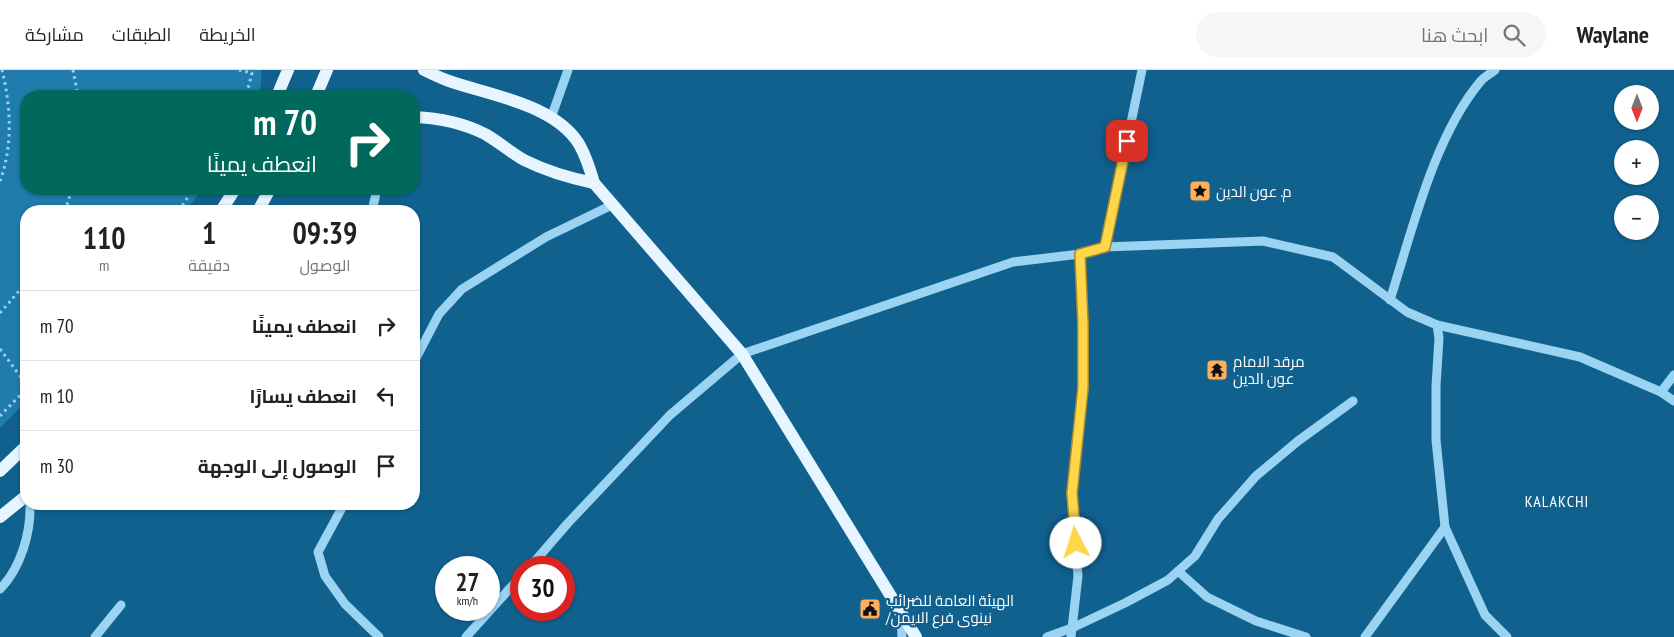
<!DOCTYPE html>
<html lang="ar">
<meta charset="utf-8">
<style>
:root{--surface:#fff;--page:#f6f6f6;--text:#222;--muted:#767676;--line:#e0e0e0}
body{margin:0;font-family:"PT Sans Narrow",Cairo,sans-serif;background:var(--page);color:var(--text);direction:rtl;height:100vh;display:flex;flex-direction:column;font-size:19px;white-space:nowrap}
*{box-sizing:border-box;margin:0}
p{font-size:16px;color:var(--muted)}
.icon{flex:none;width:28px;height:28px;fill:none;stroke:currentColor;stroke-width:2;stroke-linecap:round;stroke-linejoin:round}
.map{position:relative;flex:1;overflow:hidden;direction:ltr}
.side{position:absolute;left:20px;top:135px;width:400px;height:305px;display:flex;flex-direction:column;background:var(--surface);border-radius:20px;box-shadow:0 1px 4px #0004;direction:rtl}
.side>*{flex:none}
.guide{position:absolute;left:20px;top:20px;width:400px;height:105px;border-radius:20px;box-shadow:0 1px 4px #0004;direction:rtl;background:#00695c;color:#fff;overflow:hidden}
.needle{width:32px;rotate:180deg}
.fabs{position:absolute;left:1614px;top:15px;display:grid;gap:10px}
.fabs a{display:grid;place-items:center;width:45px;height:45px;border-radius:50%;background:var(--surface);box-shadow:0 1px 4px #0004;font-size:25px}
.speed{position:absolute;left:435px;top:486px;display:flex;gap:10px;font-size:25px;font-weight:700;text-align:center}
.speed>*{display:grid;place-content:center;width:65px;height:65px;border-radius:50%;background:var(--surface);box-shadow:0 1px 4px #0004;line-height:1}
.speed small{font-size:12px;font-weight:400}
.speed .limit{border:8px solid #d22;background:#fff;color:#111}
.pin{position:absolute;display:grid;place-items:center;width:42px;height:42px;color:#fff;margin:-21px;border-radius:10px;box-shadow:0 2px 8px #0006}
.me{position:absolute;width:55px;margin:-28px;rotate:355deg;stroke-linejoin:round;filter:drop-shadow(0 0 4px #0008)}
.turn{display:flex;align-items:center;gap:18px;height:105px;padding:0 20px;font-size:22px}
.turn .icon{width:65px;height:65px;stroke-width:2.5}
.turn b{display:block;font-size:35px;line-height:42px}
.eta{display:flex;justify-content:space-evenly;align-items:center;height:85px;text-align:center}
.eta b{font-size:30px;font-weight:700;line-height:35px}
ul{padding:0;list-style:none}
li{display:flex;align-items:center;gap:15px;height:70px;padding:0 20px;border-top:1px solid var(--line)}
li div{flex:1}
li b{display:block;font-size:19px}
li em{font-style:normal}
header{display:flex;align-items:center;gap:30px;box-sizing:border-box;height:70px;padding:0 25px;background:var(--surface);border-bottom:1px solid var(--line)}
header strong{font-size:24px}
nav{display:flex;gap:28px;margin-inline-start:auto;font-size:18px}
.search{width:350px;height:45px;background:var(--page);display:flex;align-items:center;gap:12px;box-sizing:border-box;padding:0 18px;border-radius:28px;color:var(--muted);font-size:19px}
.map>svg:first-child{display:block}
.green{fill:#1f7cac}
.lines{fill:none;stroke-linecap:round;stroke-linejoin:round}
.path{stroke:#9ad4f2;stroke-width:3;stroke-dasharray:2.5 4;stroke-linecap:butt}
.minor{stroke:#9ad4f2;stroke-width:9}
.major{stroke:#e6f5ff;stroke-width:12}
.route-casing{stroke:#a68a30;stroke-width:12}
.route{stroke:#ffd54a;stroke-width:9}
.labels{text-anchor:middle;dominant-baseline:central;stroke-width:4.5;stroke-linejoin:round;paint-order:stroke}
.poi-label{font-size:15px;fill:#fff;stroke:#11618f;text-anchor:start}
.neighbourhood-label{font-size:16px;letter-spacing:1px;fill:#fff;stroke:#11618f}
</style>
<header>
<strong>Waylane</strong>
<div class="search"><svg class="icon" aria-label="search" viewBox="0 0 24 24"><circle cx="10" cy="10" r="6"/><path d="M15 15l6 6"/></svg>ابحث هنا</div>
<nav><a>الخريطة</a><a>الطبقات</a><a>مشاركة</a></nav>
</header>
<div class="map">
<svg width="1674" height="567" viewBox="0 0 1674 567">
<rect width="100%" height="100%" fill="#11618f"/>
<path class="green" d="M0,0H261C262,10 262,17 257,26H26V119H202L186,141H26V331L0,358Z"/>
<g class="lines">
<g class="path">
<polyline points="73,0 78,26"/>
<polyline points="239,0 252,3 246,26"/>
<path d="M0,111C13,76 11,36 2,0"/>
<polyline points="65,141 72,119"/>
<polyline points="179,141 193,119"/>
<polyline points="0,243 26,213"/>
<polyline points="0,279 26,314"/>
<polyline points="0,346 26,319"/>
</g>
<g class="minor">
<polyline points="551,48 568,0"/>
<polyline points="372,141 377,119"/>
<polyline points="1105,177 1142,0"/>
<path d="M1390,230C1412,161 1434,67 1480,12C1484,7 1490,4 1495,0"/>
<polyline points="1437,255 1439,268 1436,316 1436,370 1445,457"/>
<polyline points="414,292 439,244 462,219 546,167 612,135"/>
<polyline points="1661,322 1674,305"/>
<polyline points="344,434 318,482 325,506 345,534 379,567"/>
<polyline points="529,498 568,453 670,345 742,284 1013,192 1080,184 1105,177 1263,171 1333,187 1407,242 1437,255 1580,287 1661,322 1674,331"/>
<polyline points="1178,501 1207,527 1256,551 1306,567"/>
<path d="M0,519C21,498 31,462 30,434"/>
<polyline points="901,546 902,567"/>
<polyline points="95,567 121,535"/>
<polyline points="466,567 521,506"/>
<polyline points="1047,567 1072,558 1125,533 1168,510 1195,486 1218,449 1256,406 1298,371 1353,331"/>
<polyline points="1071,567 1078,506 1071,423 1083,318 1083,254 1080,184"/>
<polyline points="1365,567 1445,457 1485,545 1507,567"/>
</g>
<g class="major">
<path d="M424,0C432,4 440,8 449,11C489,25 554,34 579,74C586,86 590,99 594,113L742,284L916,567"/>
<polyline points="277,26 288,0"/>
<polyline points="316,26 327,0"/>
<path d="M414,47C439,48 463,53 485,64C499,72 510,82 524,90C546,101 569,108 594,113"/>
<polyline points="221,141 235,119"/>
<polyline points="258,141 270,119"/>
<polyline points="0,401 26,376"/>
<polyline points="0,447 26,426"/>
</g>
</g>
<g class="lines">
<g class="route-casing">
<polyline id="route" points="1076,473 1072,423 1083,318 1083,254 1080,184 1105,177 1127,71"/>
</g>
<use href="#route" class="route"/>
</g>
<defs>
<g id="sight-square" transform="scale(1.125)"><rect x="-9" y="-9" width="18" height="18" rx="4" fill="#ffaf5c" stroke="#11618f"/><path d="M0-6L1.8-2.2L6-1.7L2.9 1.2L3.7 5.4L0 3.3L-3.7 5.4L-2.9 1.2L-6-1.7L-1.8-2.2Z" fill="#111"/></g>
<g id="temple-square" transform="scale(1.125)"><rect x="-9" y="-9" width="18" height="18" rx="4" fill="#ffaf5c" stroke="#11618f"/><path d="M0-6L5-2H3V0L6.5 2.5H4V6H1.5V3h-3V6H-4V2.5H-6.5L-3 0V-2H-5Z" fill="#111"/></g>
<g id="civic-square" transform="scale(1.125)"><rect x="-9" y="-9" width="18" height="18" rx="4" fill="#ffaf5c" stroke="#11618f"/><path d="M-.6-6.5H3V-4.5H.6V-3L4-1V1h2V6H-6V1h2V-1L-.6-3ZM-1.2 2.5V6h2.4V2.5Z" fill="#111"/></g>
</defs>
<g fill-rule="evenodd">
<use href="#sight-square" x="1200" y="121"/>
<use href="#temple-square" x="1217" y="300"/>
<use href="#civic-square" x="870" y="539"/>
</g>
<g class="labels">
<g class="poi-label">
<text x="1216" y="121">م. عون الدين</text>
<text x="1233" y="291">مرقد الامام<tspan x="1233" dy="17">عون الدين</tspan></text>
<text x="886" y="530">الهيئة العامة للضرائب<tspan x="886" dy="17">/نينوى فرع الايمن</tspan></text>
</g>
<g class="neighbourhood-label">
<text x="1557" y="431">KALAKCHI</text>
</g>
</g>
</svg>
<div class="fabs">
<a><svg class="needle" viewBox="-14 -14 28 28"><path d="M0-13l5 13h-10z" fill="#e53935"/><path d="M0 13l5-13h-10z" fill="#767676"/></svg></a>
<a>+</a>
<a>−</a>
</div>
<div class="speed"><div>27<small>km/h</small></div><div class="limit">30</div></div>
<div class="pin" style="left:1127px;top:71px;background:#d93025"><svg class="icon" aria-label="arrive" viewBox="0 0 24 24"><path d="M6 21V4h12l-3 4 3 4H6"/></svg></div>
<svg class="me" style="left:1076px;top:473px" viewBox="-20 -20 40 40"><circle r="19" fill="#fff"/><path d="M0-13L10 11 0 6-10 11z" fill="#ffd54a"/></svg>
<div class="guide">
<div class="turn"><svg class="icon" aria-label="right" viewBox="0 0 24 24"><path d="M7 20v-9h11M14 6l5 5-5 5"/></svg><div><b>70 m</b>انعطف يمينًا</div></div>
</div>
<section class="side">
<div class="eta">
<div><b>09:39</b><p>الوصول</p></div>
<div><b>1</b><p>دقيقة</p></div>
<div><b>110</b><p>m</p></div>
</div>
<ul>
<li><svg class="icon" aria-label="right" viewBox="0 0 24 24"><path d="M7 20v-9h11M14 6l5 5-5 5"/></svg><div><b>انعطف يمينًا</b></div><em>70 m</em></li>
<li><svg class="icon" aria-label="left" viewBox="0 0 24 24"><path d="M17 20v-9H6M10 6l-5 5 5 5"/></svg><div><b>انعطف يسارًا</b></div><em>10 m</em></li>
<li><svg class="icon" aria-label="arrive" viewBox="0 0 24 24"><path d="M6 21V4h12l-3 4 3 4H6"/></svg><div><b>الوصول إلى الوجهة</b></div><em>30 m</em></li>
</ul>
</section>
</div>
